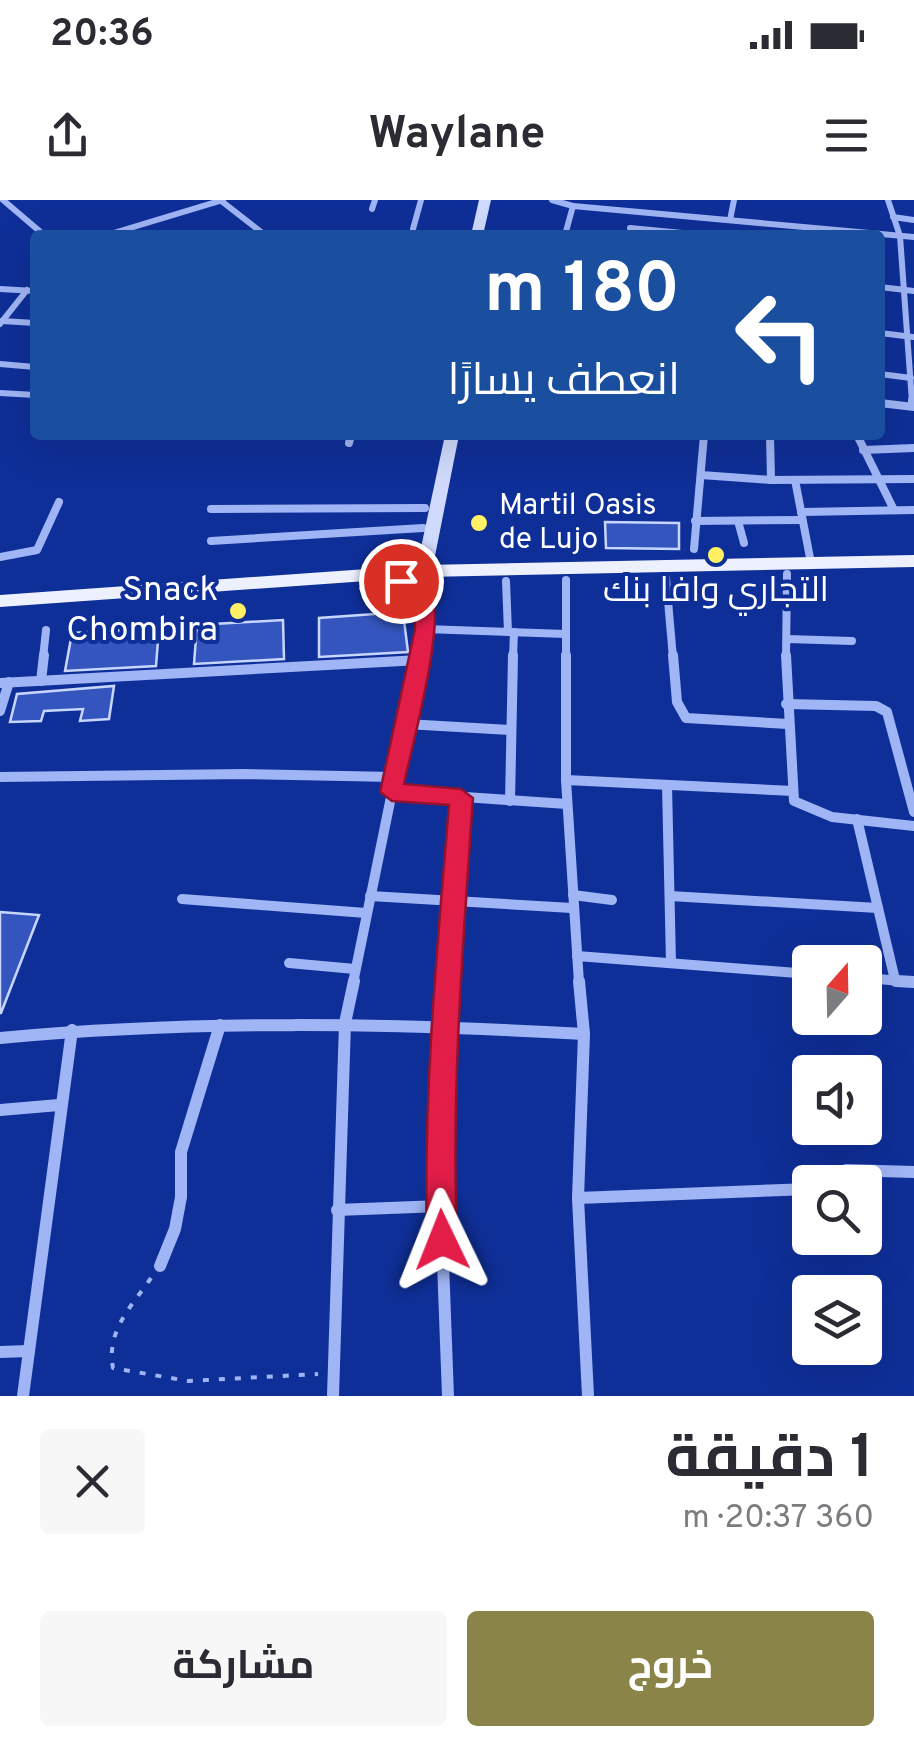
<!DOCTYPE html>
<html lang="ar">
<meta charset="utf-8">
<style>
:root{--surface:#fff;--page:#f7f7f7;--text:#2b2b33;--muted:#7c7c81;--accent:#8a8449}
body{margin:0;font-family:Overpass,Cairo,sans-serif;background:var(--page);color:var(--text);direction:rtl;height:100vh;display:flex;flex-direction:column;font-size:38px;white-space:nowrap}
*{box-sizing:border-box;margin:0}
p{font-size:32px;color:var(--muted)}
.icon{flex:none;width:55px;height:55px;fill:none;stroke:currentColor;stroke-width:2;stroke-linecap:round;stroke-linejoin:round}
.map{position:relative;height:1196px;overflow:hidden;direction:ltr}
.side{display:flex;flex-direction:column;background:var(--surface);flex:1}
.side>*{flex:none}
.top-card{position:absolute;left:30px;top:30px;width:855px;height:210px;border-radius:10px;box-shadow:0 10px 40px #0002;direction:rtl;background:#1a4fa0;color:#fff;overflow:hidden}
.needle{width:65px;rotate:20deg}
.buttons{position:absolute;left:792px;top:745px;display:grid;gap:20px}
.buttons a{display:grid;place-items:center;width:90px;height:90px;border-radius:10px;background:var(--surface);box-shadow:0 10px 40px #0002;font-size:50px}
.pin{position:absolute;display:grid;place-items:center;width:85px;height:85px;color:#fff;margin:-42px;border:5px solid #fff;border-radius:50%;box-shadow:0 2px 10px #0007}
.me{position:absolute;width:110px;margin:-55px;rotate:358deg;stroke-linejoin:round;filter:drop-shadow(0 0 8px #0008)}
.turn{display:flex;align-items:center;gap:35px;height:210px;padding:0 40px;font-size:45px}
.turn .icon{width:130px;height:130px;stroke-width:2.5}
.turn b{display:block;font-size:70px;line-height:85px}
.round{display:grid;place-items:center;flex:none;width:105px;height:105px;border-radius:10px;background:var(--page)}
.overview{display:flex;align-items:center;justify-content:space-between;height:170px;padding:0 40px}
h1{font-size:60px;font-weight:700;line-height:75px}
.primary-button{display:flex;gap:20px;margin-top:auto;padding:20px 40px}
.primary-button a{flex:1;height:115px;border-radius:10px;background:var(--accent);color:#fff;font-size:40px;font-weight:700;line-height:115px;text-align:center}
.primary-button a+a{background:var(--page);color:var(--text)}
.status{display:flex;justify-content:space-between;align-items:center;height:70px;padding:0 50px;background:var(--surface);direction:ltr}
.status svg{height:28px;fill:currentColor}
header{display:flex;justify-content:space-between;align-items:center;height:130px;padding:0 40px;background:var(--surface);font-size:45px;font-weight:700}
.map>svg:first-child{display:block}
.building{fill:#3455be;stroke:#c8d6fe;stroke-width:2.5}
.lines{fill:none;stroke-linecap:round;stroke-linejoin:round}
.path{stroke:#a0b5f5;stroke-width:4;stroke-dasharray:6 10;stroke-linecap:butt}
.street-far3{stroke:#a0b5f5;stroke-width:6}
.street-far2{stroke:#a0b5f5;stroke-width:8}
.street-far1{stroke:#a0b5f5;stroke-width:10}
.street{stroke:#a0b5f5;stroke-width:12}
.secondary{fill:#d0dafd;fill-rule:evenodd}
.primary{fill:#edf0ff;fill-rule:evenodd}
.route{fill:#e11d48;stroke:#92132f;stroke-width:2.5}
.poi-dot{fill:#fff163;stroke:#0f2f98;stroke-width:4}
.labels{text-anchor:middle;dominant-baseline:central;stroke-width:8;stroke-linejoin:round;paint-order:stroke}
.far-poi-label{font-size:30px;fill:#fff;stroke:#0f2f98;text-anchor:start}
.poi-label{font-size:35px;fill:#fff;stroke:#0f2f98;text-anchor:end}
</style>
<div class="status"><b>20:36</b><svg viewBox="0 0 49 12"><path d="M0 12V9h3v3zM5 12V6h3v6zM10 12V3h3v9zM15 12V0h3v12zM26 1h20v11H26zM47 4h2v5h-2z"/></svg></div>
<header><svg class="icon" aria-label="menu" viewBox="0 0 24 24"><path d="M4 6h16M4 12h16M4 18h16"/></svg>Waylane<svg class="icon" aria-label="share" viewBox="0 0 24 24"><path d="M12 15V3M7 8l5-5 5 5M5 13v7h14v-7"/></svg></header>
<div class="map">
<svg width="914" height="1196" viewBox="0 0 914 1196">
<rect width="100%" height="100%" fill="#0f2f98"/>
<g class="building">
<polygon points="605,322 679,323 679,349 606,348"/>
<polygon points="403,412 408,452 319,457 319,418"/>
<polygon points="283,420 284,459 194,464 197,425"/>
<polygon points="159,428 156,466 65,471 72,433"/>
<polygon points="114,486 109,519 80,521 83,509 44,511 41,521 10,522 17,494"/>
<polygon points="0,712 39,715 1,813 0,813"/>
</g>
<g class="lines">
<path class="path" d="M151,1078C131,1107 106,1131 113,1168L188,1181L318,1174"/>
<g class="street-far3">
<polyline points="3,0 44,35"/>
<polyline points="220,0 265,35"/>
<polyline points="552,0 573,6 914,37"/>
<polyline points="888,0 900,36 912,202"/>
<polyline points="372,9 375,0"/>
<polyline points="893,17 914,20"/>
<polyline points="730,20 734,0"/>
<polyline points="630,28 703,35"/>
<polyline points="413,29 421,0"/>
<polyline points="107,35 223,0"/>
<polyline points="565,35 573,6"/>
<polyline points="880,87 914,91"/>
<polyline points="0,89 35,91"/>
<polyline points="2,121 35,123"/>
<polyline points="0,124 27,90"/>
<polyline points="880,133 913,137"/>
<polyline points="0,164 35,167"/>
<polyline points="880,174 911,178"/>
<polyline points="0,193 35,195"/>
</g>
<g class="street-far2">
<polyline points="912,200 912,206"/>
<polyline points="880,203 914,207"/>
<polyline points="770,235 771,280"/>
<polyline points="857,235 894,310"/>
<polyline points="349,243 351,235"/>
<polyline points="863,250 914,248"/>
<polyline points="701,275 771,280 914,279"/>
<polyline points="795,280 811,363"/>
<polyline points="211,309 425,308"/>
<polyline points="801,312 914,310"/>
<polyline points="695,321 802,320"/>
<polyline points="738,321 744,343"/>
<polyline points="211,341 423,328"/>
<polyline points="694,349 704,235"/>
<polyline points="0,357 37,350 59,302"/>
<polyline points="666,378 673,458"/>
<polyline points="566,380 566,458"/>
<polyline points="506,381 508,432"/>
<polyline points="420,391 425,402 420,458"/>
<polyline points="425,429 566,434"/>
<polyline points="787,439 852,441"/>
<polyline points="43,458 46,430"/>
<polyline points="513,458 514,432"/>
<polyline points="786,458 787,374"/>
</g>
<g class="street-far1">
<polyline points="566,455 566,580 579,783"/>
<polyline points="673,455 677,502 686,518 788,524"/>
<polyline points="786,455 794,601 832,617 914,626"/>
<polyline points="41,481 44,455"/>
<polyline points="0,483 420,460"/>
<polyline points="786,504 876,506 887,512 914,612"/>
<polyline points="0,511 9,482"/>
<polyline points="406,524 511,530"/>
<polyline points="0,577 244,574 394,577"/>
<polyline points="566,580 793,591"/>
<polyline points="667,585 671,763"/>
<polyline points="391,592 567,604"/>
<polyline points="510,601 513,455"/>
<polyline points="857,619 895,780"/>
<polyline points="573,695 612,700"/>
<polyline points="370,696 572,708"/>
<polyline points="670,696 878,708"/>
<polyline points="182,699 366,713"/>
<polyline points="577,756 810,774"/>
<polyline points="289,763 355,769"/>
<polyline points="865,778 914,782"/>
<polyline points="353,783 420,455"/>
<polyline points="447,783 461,598"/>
</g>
<g class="street">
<polyline points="447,781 439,956 448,1196"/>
<polyline points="579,781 584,834 578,998 588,1196"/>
<polyline points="896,781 914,782"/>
<path d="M0,838C195,820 389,823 584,834"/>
<polyline points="0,910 59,905"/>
<polyline points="822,982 846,970 914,972"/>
<polyline points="578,998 810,989"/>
<polyline points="337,1010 441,1006"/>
<polyline points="160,1066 175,1029 181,997 181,952 220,825"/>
<polyline points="0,1152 29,1151"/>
<polyline points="23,1196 72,830"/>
<polyline points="333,1196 345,823 354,781"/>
</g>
<g class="secondary">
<polygon points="479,0 491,0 483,35 471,35"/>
<polygon points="445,235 459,235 432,371 424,376 416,371"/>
</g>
<g class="primary">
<polygon points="914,355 914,367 425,377 417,374 409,378 0,407 0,395 409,366 417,369 425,365"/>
<polygon points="368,382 409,384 418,390 409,396 361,392 359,388"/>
</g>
</g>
<path class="route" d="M401,375C407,377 429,388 432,394C445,425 412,546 404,584L461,589L473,598C463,745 451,892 457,1040L453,1050L442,1055L431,1050L427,1040C423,894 437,750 449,605L392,601L380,592L415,429L414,396L398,392L391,381Z"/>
<g class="poi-dot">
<circle cx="479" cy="323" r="10"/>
<circle cx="716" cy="355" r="10"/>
<circle cx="238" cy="411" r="10"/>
</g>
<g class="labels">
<g class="far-poi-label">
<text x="499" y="306">Martil Oasis<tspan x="499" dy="34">de Lujo</tspan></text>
</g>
<g class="poi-label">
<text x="218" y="391">Snack<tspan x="218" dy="40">Chombira</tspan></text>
<text x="716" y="392" text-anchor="middle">التجاري وافا بنك</text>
</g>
</g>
</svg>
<div class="buttons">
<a><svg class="needle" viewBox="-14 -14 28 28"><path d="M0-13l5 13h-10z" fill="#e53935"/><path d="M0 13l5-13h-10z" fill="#7c7c81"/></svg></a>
<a><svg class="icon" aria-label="sound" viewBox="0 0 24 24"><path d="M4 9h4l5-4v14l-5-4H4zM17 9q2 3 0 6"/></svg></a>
<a><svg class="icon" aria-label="search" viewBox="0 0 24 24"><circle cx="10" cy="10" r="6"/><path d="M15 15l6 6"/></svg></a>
<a><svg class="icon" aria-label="layers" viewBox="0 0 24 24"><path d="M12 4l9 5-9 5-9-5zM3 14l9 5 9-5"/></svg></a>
</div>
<div class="pin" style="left:401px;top:381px;background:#d93025"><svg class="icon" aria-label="arrive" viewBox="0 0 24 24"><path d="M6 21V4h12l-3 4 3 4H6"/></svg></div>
<svg class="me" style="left:442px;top:1040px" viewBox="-20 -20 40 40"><path d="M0-17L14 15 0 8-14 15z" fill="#e11d48" stroke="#fff" stroke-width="4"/></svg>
<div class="top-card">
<div class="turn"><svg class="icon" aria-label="left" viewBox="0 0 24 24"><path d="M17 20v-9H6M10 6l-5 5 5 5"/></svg><div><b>180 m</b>انعطف يسارًا</div></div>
</div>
</div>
<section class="side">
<div class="overview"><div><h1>1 دقيقة</h1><p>360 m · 20:37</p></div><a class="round"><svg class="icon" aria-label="close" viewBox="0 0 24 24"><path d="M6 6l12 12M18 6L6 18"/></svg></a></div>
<div class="primary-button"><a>خروج</a><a>مشاركة</a></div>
</section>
